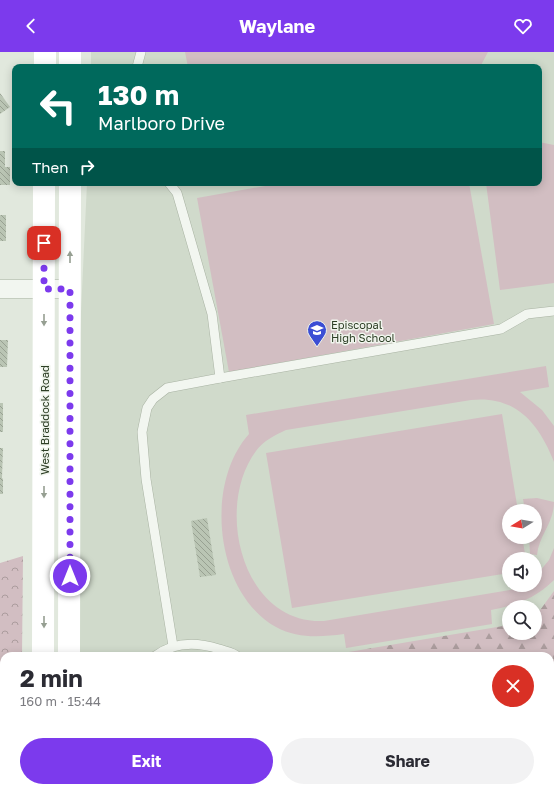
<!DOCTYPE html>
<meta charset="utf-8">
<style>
:root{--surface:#fff;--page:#f2f2f3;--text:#2b2b33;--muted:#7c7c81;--accent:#7c3aed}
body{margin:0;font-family:"Golos Text",sans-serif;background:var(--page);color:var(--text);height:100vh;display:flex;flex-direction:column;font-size:15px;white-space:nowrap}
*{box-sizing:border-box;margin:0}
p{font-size:13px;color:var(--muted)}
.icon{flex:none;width:22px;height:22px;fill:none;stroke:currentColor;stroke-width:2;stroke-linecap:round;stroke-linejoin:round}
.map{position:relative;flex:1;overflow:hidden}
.side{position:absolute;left:0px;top:600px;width:554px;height:140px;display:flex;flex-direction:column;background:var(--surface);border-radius:12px 12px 0 0;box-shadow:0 2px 10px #0003}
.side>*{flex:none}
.top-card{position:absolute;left:12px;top:12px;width:530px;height:122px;border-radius:8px;box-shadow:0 2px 10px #0003;background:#00695c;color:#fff;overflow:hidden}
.needle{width:26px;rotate:259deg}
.tools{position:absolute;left:502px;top:452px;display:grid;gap:8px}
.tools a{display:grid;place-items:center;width:40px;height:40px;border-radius:50%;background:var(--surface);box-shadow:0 2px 10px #0003;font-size:20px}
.pin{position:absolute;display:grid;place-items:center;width:34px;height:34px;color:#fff;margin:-17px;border-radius:8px;box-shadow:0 2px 6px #0006}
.me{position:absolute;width:44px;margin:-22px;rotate:0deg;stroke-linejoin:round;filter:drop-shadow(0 0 3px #0008)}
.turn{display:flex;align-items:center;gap:14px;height:84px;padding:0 20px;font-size:18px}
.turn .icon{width:52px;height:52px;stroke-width:2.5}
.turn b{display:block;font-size:28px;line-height:34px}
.then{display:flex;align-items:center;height:38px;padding:0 20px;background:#0003;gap:8px;font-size:15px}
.round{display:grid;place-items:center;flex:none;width:42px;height:42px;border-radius:21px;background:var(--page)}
.headline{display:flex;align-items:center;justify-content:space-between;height:68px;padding:0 20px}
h1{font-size:24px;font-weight:700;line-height:30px}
.button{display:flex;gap:8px;margin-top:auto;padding:8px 20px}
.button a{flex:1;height:46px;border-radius:24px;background:var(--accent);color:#fff;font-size:16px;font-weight:700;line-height:46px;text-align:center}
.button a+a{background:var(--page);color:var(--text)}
header{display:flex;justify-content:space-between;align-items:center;height:52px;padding:0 20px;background:var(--accent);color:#fff;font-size:18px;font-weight:700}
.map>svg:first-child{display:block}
.built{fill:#d0dacb;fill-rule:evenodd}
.grass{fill:#d2bec2}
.forest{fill:url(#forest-firs)}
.park{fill:url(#park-crowns)}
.building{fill:url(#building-back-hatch)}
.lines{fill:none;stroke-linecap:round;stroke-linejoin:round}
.service-casing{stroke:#a8b2a2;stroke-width:10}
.minor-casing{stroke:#a8b2a2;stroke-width:19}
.service{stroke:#f2f6f0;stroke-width:9}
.minor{stroke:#f2f6f0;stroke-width:18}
.secondary{stroke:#fff;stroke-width:22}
.oneway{fill:#969f92}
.route{stroke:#7c3aed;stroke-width:7;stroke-dasharray:0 12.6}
.labels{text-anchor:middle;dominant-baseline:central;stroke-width:3;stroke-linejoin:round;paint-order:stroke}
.poi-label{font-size:11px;fill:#2e3f26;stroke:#f0f5ed;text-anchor:start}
.street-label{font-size:11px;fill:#2e3f26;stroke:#f0f5ed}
</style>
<header><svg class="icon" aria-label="back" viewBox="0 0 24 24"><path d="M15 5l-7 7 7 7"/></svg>Waylane<svg class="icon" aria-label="heart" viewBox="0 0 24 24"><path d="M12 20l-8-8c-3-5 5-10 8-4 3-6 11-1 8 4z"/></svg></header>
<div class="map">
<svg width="554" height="740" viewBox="0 0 554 740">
<defs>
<pattern id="forest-firs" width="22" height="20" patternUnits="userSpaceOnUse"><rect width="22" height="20" fill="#d2bec2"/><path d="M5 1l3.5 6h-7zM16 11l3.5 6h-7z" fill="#ab9c9d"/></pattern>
<pattern id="park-crowns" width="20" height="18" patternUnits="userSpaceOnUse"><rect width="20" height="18" fill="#d2bec2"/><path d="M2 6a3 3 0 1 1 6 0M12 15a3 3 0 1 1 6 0" fill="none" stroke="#ab9c9d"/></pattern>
<pattern id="building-back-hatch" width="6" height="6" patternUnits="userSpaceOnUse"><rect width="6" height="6" fill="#bac5b4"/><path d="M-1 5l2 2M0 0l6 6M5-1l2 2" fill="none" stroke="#98a192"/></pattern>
</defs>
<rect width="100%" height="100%" fill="#e1e8dd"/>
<path class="built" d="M91,0H554V740H58L59,736H550V604H65L87,131H539V15H91ZM509,459H535V485H509ZM509,507H535V533H509ZM509,555H535V581H509Z"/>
<g class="grass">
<polygon points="185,0 488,0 480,15 188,15"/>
<polygon points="539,90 554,93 554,231 500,238 486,131 539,131"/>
<polygon points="282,131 469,131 494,272 229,320 197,146"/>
<path d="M546,314L549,335L520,340L542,358L554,374V410C539,372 516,343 471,348L286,378C275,383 263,389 256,399C214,455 242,573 324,569L510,538L524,533H535V525L549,508L554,496V528C535,547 516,553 491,558L492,572L346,596L344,582C321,585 298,587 276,575C215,541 204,432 249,382L246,363Z"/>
<polygon points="502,362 518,459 509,459 509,485 522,485 526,507 509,507 509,521 292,556 266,401"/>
<path d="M537,446L554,450C554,471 539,483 537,503L530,502L529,485H535V459H525L523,447Z"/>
</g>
<polygon class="forest" points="554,539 554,740 266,740 266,736 550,736 550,604 325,604 509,573 509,581 535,581 535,565"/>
<polygon class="park" points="23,504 22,604 4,604 4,736 12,736 11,740 0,740 0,511"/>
<g class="building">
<polygon points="0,41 10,55 0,62"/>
<polygon points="0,99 5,99 5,115 10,115 10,133 0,133"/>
<rect x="0" y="163" width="6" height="26"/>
<polygon points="0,288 8,288 7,315 0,315"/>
<rect x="0" y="351" width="3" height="29"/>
<polygon points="0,396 3,396 2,426 3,427 3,442 0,442"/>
<polygon points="207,466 216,523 200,525 191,469"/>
</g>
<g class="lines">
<g class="service-casing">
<g id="service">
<polyline points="137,15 141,0"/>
<polyline points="169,131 177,141 212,262 220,326 501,277 527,262 554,259"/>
<polyline points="173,594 146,427 142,380 147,356 153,347 167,336 220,326"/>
<path d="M155,604C175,589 197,590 219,597C225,599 233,600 237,604"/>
<polyline points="117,740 117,736"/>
<polyline points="256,740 257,736"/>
</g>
</g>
<g class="minor-casing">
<polyline id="minor" points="0,237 70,237"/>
</g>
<use href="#service" class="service"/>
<use href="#minor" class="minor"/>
<g class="secondary">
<polyline points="70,0 70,15"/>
<polyline points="45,15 45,0"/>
<polyline points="43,604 44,131"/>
<polyline points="69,604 70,131"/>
<polyline points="30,740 31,736"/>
<polyline points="57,740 58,736"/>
</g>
</g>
<defs><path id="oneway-solid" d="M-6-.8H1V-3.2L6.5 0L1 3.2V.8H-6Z"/></defs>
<g class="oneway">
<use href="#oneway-solid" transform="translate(70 205) rotate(-90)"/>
<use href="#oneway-solid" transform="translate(44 268) rotate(90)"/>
<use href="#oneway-solid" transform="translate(44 440) rotate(90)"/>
<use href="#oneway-solid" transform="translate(44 570) rotate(90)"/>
</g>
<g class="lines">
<polyline class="route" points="44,191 44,237 70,237 70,524"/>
</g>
<defs>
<g id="school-pin" transform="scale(1)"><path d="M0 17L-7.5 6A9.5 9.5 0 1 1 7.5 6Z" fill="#3b4dd4" stroke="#f0f5ed"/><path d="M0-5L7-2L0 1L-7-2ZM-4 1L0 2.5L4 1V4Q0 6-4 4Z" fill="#fff"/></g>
</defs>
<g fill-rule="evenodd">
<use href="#school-pin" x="317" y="278"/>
</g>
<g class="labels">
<g class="poi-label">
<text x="331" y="272">Episcopal<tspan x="331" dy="13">High School</tspan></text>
</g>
<g class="street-label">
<text transform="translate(44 368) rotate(-90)">West Braddock Road</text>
</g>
</g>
</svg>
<div class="tools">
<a><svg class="needle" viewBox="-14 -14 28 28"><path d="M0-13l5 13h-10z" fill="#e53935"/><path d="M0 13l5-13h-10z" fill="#7c7c81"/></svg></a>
<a><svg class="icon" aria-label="sound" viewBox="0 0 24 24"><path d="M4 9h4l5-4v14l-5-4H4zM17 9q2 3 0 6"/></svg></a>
<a><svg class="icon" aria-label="search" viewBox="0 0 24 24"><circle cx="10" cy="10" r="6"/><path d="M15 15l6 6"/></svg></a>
</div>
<div class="pin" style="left:44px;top:191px;background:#d93025"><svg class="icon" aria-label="arrive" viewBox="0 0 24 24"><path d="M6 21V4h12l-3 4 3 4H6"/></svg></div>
<svg class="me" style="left:70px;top:524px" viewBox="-20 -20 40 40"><circle r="17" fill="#7c3aed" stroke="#fff" stroke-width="3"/><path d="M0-11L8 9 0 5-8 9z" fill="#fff"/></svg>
<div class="top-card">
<div class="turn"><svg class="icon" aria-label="left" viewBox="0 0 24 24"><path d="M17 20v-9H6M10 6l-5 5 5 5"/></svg><div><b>130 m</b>Marlboro Drive</div></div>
<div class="then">Then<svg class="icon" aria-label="right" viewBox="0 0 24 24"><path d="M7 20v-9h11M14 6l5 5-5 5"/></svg></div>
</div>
<section class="side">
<div class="headline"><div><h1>2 min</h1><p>160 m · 15:44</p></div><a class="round" style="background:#d93025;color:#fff"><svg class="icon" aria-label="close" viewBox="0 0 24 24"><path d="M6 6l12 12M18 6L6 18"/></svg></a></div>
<div class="button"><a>Exit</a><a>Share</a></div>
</section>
</div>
